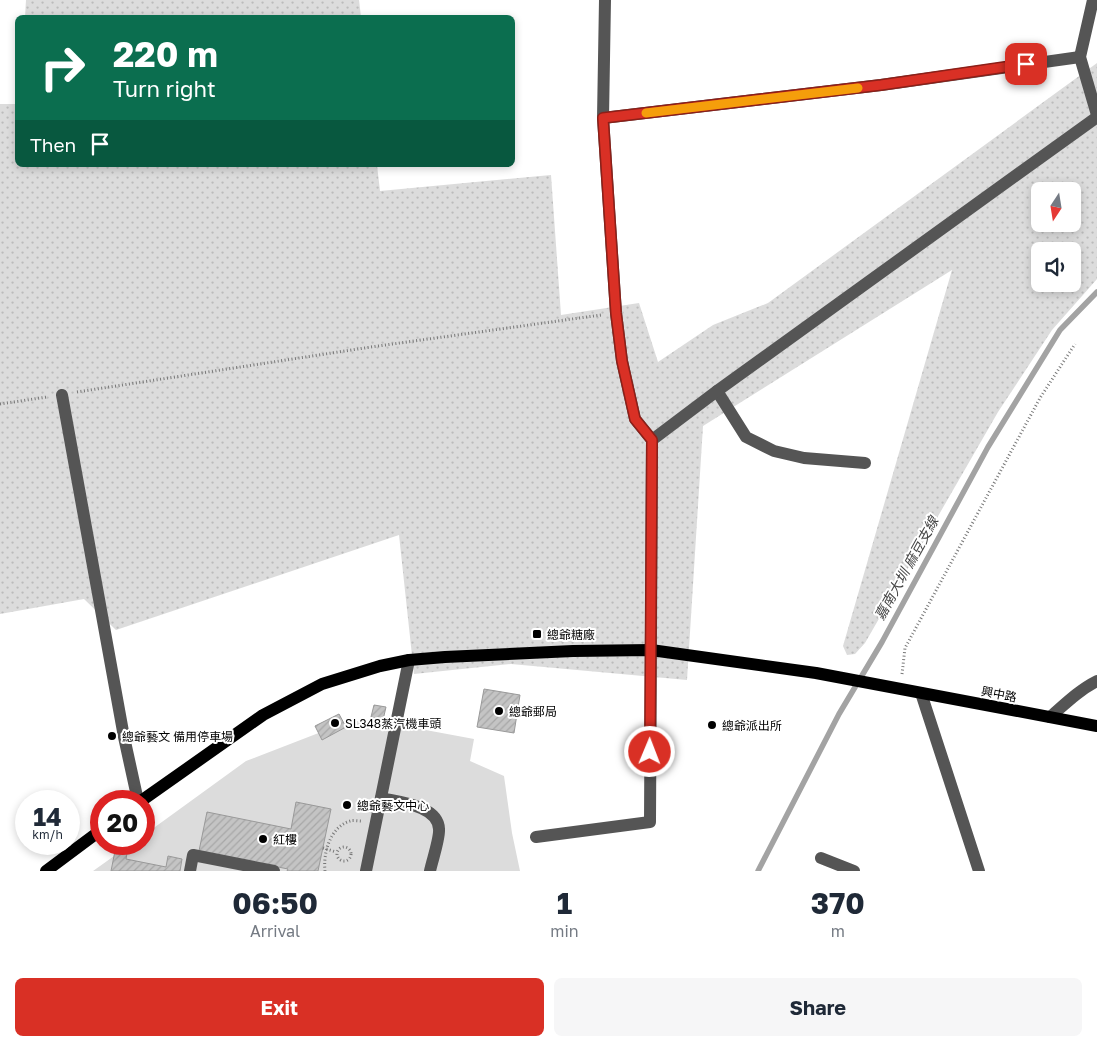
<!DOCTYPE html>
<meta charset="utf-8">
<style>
:root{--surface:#fff;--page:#f6f6f7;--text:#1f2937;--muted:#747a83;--accent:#d93025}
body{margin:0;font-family:"Golos Text","Noto Sans TC",sans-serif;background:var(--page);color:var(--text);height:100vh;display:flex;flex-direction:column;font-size:19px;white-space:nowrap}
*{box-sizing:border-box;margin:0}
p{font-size:16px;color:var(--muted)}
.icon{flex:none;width:28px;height:28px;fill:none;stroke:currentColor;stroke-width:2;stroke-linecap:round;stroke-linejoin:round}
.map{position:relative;height:871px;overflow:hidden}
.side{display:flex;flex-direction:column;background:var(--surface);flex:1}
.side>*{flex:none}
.guide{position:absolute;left:15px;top:15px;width:500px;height:152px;border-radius:8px;box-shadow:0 2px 8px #0003;background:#0b6e4f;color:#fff;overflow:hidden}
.needle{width:32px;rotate:192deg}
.fabs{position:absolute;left:1031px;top:182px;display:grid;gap:10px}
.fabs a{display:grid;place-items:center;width:50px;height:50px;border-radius:8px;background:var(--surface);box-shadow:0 2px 8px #0003;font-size:25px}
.speed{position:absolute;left:15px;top:790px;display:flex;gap:10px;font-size:25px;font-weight:700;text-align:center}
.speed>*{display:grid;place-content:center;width:65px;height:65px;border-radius:50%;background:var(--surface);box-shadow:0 2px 8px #0003;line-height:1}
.speed small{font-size:12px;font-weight:400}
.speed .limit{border:8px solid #d22;background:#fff;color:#111}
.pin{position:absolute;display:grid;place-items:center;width:42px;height:42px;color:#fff;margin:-21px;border-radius:10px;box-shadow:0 2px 8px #0006}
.me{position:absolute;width:55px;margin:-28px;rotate:1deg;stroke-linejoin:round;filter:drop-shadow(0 0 4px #0008)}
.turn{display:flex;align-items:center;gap:18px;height:105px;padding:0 15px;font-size:22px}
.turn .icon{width:65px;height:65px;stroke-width:2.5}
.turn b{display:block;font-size:35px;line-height:42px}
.then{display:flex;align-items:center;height:48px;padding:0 15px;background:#0003;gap:10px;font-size:19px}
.eta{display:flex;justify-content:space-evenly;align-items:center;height:85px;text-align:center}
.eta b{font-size:30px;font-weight:700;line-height:35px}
.button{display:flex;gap:10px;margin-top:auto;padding:10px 15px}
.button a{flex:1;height:58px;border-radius:8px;background:var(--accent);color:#fff;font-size:20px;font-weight:700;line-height:58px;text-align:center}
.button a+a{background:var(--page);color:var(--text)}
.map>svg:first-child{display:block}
.grass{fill:url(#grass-dots);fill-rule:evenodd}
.green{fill:#dcdcdc}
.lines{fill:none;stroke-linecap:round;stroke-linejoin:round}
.stream{stroke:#a3a3a3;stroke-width:5.5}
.building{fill:url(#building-hatch);stroke:#999}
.path{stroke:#777;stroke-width:3;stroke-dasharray:1 2.5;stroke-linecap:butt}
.minor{stroke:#555;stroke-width:12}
.major{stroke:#000;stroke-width:12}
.route-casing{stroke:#8d1f18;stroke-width:12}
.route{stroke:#d93025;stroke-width:9}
.slow{stroke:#f59e0b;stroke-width:9}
.poi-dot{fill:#000;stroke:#fff;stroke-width:2}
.labels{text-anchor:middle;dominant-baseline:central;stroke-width:4;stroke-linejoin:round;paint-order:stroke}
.poi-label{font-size:12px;fill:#000;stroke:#fff;text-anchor:start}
.street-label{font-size:12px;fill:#000;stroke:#fff}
.water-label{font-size:14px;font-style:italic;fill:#444;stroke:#fff}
</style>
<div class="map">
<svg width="1097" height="871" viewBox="0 0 1097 871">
<defs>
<pattern id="grass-dots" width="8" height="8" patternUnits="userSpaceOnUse" patternTransform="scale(1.25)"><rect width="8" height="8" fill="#dcdcdc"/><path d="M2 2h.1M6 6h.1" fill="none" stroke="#bbb" stroke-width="1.8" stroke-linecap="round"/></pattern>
<pattern id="building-hatch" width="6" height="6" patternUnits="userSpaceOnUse" patternTransform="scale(1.25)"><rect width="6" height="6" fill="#c4c4c4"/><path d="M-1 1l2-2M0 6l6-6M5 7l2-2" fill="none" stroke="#a7a7a7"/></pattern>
</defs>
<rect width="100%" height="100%" fill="#fff"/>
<g class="grass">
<polygon points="26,0 359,0 361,17 25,17"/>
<path d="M1097,63V279L1052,330L998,412L865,643L855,654L847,655L843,646L952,270L703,426L687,680L511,664L414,674L399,535L116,630L84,599L0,614V104H17L18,165H377L380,191L551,175L561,315L639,303L658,362L713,325L768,303ZM1040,191H1072V224H1040ZM1040,251H1072V284H1040Z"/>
</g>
<polygon class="green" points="372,720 474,739 470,761 504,776 512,833 520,871 93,871 131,844 144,844 144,835 246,761 347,722"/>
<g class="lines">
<polyline class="stream" points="758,871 839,714 882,642 988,447 1060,330 1097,292"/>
</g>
<g class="building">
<polygon points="484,689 520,695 514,733 477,727"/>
<polygon points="374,705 386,707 383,720 371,717"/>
<polygon points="339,714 346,727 322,740 315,726"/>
<polygon points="296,802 331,809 318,871 287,871 288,869 199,851 207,812 291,829"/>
<polygon points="116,846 128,848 126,859 166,867 168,856 182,859 180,871 111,871"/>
</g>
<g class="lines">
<g class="path">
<polyline points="77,392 371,347 601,315"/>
<polyline points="0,404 47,397"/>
<polyline points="902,674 905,648 1040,398 1075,344"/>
<circle cx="344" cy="854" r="7"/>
<polyline points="323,848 336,852"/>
<path d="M325,871C323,853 330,827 350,821C353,820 358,821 362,821"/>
</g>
<g class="minor">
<polyline points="605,0 603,118 616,313 622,361 635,419 652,440"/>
<polyline points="1093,0 1080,57 1097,115"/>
<polyline points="603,118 881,85 1080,57"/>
<polyline points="717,391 746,437 774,451 804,458 865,463"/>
<polyline points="62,395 124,737 138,801"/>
<polyline points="921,693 979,871"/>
<path d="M1050,717C1065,704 1079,690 1097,681"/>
<path d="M381,798C398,802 438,805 439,829C440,838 432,861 430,871"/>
<polyline points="536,837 650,822 652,440 717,391 1097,117"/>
<polyline points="821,858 854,871"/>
<polyline points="190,871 193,855 274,871"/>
<polyline points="366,871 409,660"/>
</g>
<g class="major">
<polyline points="141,801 263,715 322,684 380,666 409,660 445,657 573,651 651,650 816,673 1097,726"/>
<polyline points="46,871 101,830"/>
</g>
</g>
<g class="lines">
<g class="route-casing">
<polyline id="route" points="650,752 652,440 635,419 622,361 616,313 603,118 881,85 1026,64"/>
</g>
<use href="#route" class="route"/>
<polyline class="slow" points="646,113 858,88"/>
</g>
<g class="poi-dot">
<rect x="532" y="629" width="10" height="10" rx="2.5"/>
<circle cx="499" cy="711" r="5"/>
<circle cx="335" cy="723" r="5"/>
<circle cx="712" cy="725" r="5"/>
<circle cx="112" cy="736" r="5"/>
<circle cx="347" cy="805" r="5"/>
<circle cx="263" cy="839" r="5"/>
</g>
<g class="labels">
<g class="poi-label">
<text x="547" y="634">總爺糖廠</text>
<text x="509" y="711">總爺郵局</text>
<text x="345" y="723">SL348蒸汽機車頭</text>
<text x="722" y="725">總爺派出所</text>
<text x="122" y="736">總爺藝文 備用停車場</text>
<text x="357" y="805">總爺藝文中心</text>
<text x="273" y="839">紅樓</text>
</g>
<g class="street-label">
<text transform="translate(999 694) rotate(11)">興中路</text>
</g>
<g class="water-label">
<text transform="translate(906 568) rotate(-61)">嘉南大圳 麻豆支線</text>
</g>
</g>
</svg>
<div class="fabs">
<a><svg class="needle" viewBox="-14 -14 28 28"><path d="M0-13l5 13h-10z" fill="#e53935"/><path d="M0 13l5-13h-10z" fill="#747a83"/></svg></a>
<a><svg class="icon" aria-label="sound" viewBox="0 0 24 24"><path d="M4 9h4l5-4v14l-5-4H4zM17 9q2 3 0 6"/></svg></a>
</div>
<div class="speed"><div>14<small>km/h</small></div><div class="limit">20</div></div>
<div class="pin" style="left:1026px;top:64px;background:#d93025"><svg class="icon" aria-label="arrive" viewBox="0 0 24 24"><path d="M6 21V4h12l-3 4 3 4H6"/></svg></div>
<svg class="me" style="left:650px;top:752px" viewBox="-20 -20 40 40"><circle r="17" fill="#d93025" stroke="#fff" stroke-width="3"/><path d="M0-11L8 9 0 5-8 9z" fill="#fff"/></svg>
<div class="guide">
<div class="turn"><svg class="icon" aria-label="right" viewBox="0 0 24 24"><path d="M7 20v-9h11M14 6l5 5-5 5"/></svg><div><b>220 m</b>Turn right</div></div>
<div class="then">Then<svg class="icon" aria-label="arrive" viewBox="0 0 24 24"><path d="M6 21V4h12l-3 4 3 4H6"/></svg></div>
</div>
</div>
<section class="side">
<div class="eta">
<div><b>06:50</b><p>Arrival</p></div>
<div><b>1</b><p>min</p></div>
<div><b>370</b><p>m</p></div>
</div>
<div class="button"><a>Exit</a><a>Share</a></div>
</section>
